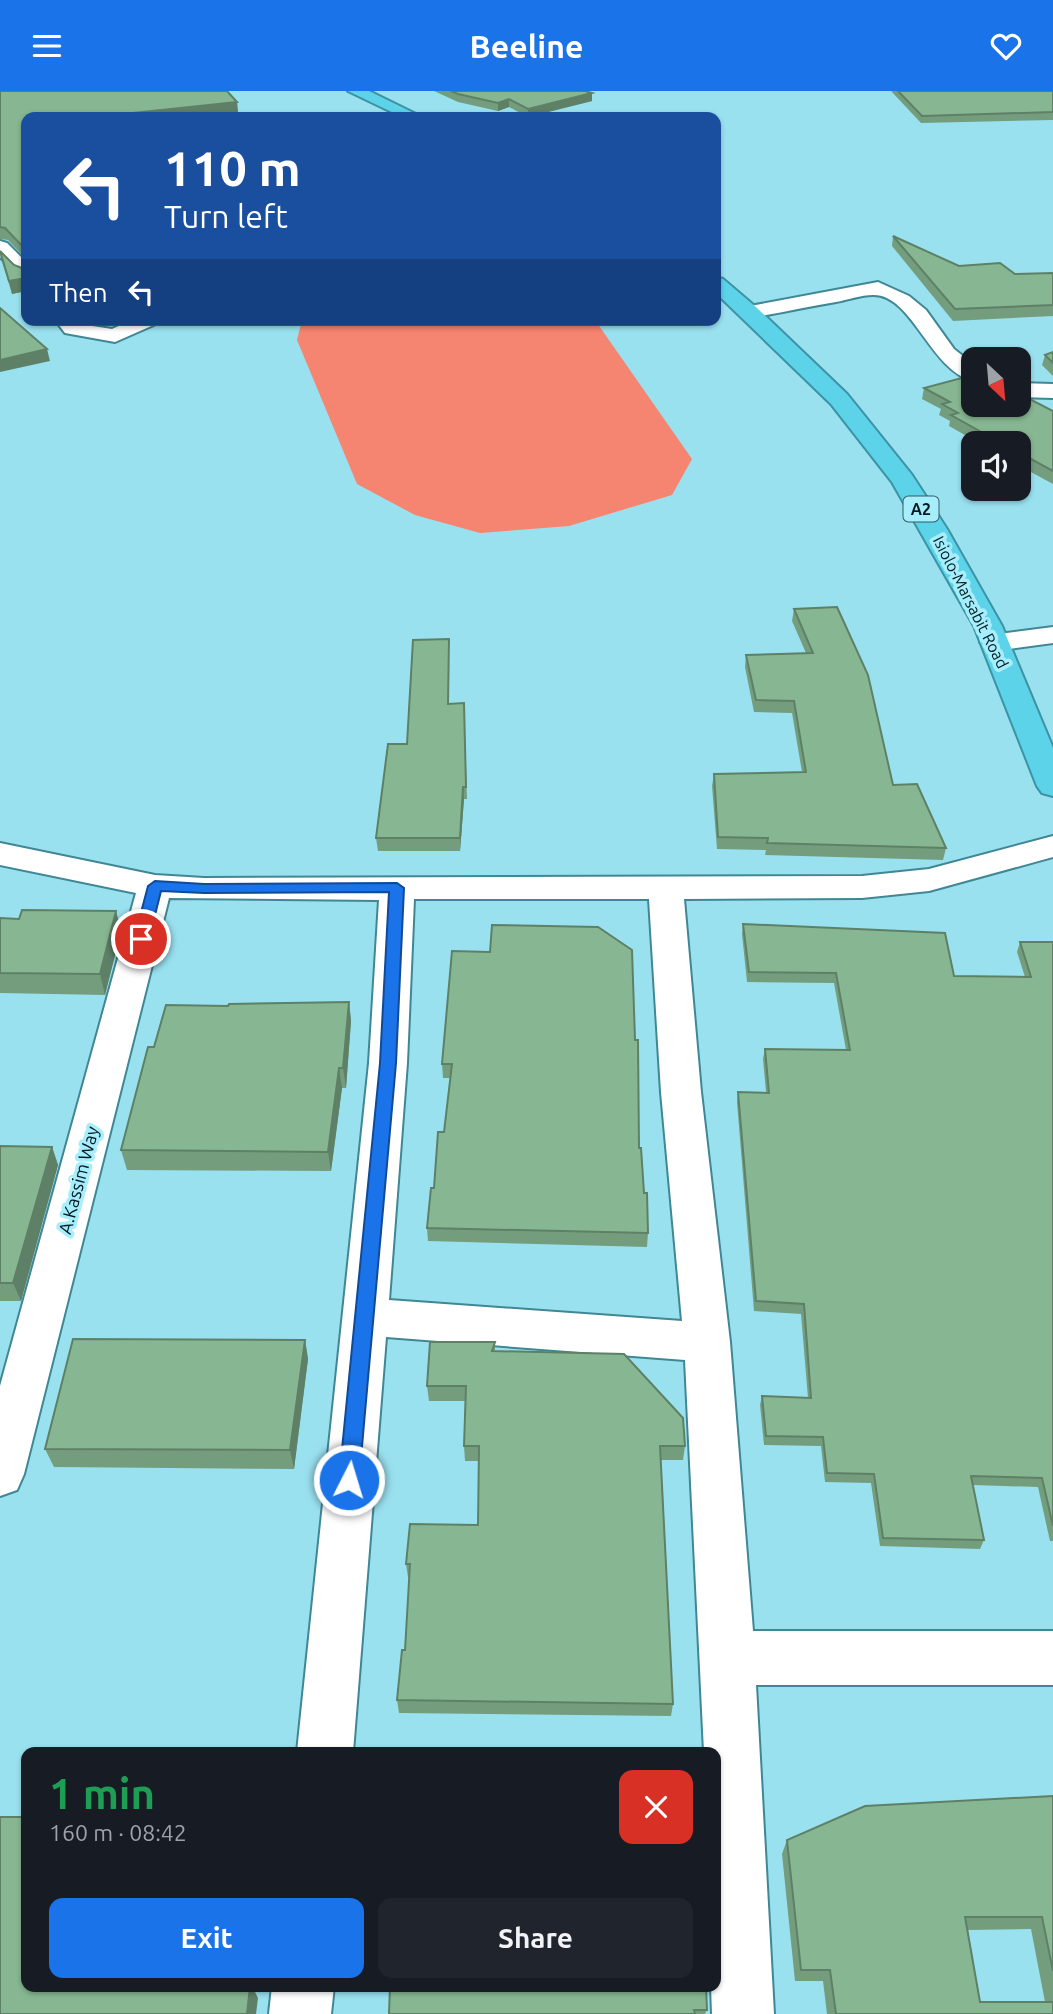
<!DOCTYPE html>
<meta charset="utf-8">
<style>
:root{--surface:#171b24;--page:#20242c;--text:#f1f3f6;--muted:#9ea1a6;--accent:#1a73e8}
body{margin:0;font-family:Ubuntu,sans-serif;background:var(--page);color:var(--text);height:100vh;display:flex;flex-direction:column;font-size:26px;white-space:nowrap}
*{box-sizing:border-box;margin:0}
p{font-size:23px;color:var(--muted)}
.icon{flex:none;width:38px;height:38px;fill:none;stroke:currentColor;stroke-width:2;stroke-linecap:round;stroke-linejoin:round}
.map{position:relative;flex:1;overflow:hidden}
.details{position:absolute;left:21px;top:1656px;width:700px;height:245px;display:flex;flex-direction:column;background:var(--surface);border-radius:14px;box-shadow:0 2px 5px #0004}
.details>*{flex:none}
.hud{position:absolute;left:21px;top:21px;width:700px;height:214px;border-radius:14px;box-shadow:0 2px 5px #0004;background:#1a4fa0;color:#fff;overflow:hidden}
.needle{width:46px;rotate:154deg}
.fabs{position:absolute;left:961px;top:256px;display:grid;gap:14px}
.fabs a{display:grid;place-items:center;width:70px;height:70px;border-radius:14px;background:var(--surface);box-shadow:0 2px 5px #0004;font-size:35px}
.pin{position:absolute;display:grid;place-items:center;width:60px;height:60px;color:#fff;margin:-30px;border:4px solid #fff;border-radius:50%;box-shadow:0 2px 7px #0007}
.me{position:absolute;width:77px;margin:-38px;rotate:5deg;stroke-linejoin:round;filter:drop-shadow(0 0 5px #0008)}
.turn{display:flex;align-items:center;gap:24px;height:147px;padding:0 28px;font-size:32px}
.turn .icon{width:91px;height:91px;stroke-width:2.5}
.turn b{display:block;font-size:49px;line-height:60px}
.then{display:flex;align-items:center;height:66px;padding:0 28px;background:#0003;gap:14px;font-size:26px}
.round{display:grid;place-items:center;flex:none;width:74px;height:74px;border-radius:14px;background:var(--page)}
.head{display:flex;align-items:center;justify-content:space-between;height:119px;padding:0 28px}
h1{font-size:42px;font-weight:700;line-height:52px;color:#1e9e55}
.button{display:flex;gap:14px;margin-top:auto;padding:14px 28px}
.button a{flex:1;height:80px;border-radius:14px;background:var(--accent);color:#fff;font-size:28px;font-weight:700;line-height:80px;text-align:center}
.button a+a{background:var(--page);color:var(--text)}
header{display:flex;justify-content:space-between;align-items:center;height:91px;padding:0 28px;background:var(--accent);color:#fff;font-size:32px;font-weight:700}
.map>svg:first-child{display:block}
.green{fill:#f58470}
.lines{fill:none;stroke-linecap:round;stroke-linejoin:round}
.minor-casing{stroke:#408795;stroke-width:4}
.highway-casing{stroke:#3c93a3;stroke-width:4}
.minor{fill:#fff;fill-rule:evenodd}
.highway{fill:#5cd3e9;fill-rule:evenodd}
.wall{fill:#749d7e;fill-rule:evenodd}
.shaded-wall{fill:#5e8066}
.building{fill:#87b792;stroke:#5e8066;stroke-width:2}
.route{fill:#1a73e8;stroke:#114b97;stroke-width:2}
.labels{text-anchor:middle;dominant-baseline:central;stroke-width:7;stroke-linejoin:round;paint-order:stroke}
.shield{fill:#a7eefd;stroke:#325a62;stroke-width:2}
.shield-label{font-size:16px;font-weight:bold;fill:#001b20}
.far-street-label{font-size:16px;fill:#001b20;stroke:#a7eefd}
.street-label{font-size:18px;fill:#001b20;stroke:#a7eefd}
</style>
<header><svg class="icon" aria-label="menu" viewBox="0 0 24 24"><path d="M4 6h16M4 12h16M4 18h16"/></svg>Beeline<svg class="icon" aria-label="heart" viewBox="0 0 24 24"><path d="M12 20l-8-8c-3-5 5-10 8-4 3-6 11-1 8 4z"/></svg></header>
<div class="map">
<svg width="1053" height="1923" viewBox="0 0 1053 1923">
<rect width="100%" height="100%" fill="#9ae1f0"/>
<polygon class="green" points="302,229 595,229 692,368 672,404 569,435 480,442 415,424 357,393 297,249"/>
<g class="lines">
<g class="minor-casing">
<g id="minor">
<polygon points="0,150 7,152 26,171 26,187 19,185 0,166"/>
<path d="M878,191L909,205L926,219L954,258L973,273V290C930,279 912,203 873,204C861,204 847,209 836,211C807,216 779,222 750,227L743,225L740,221L743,217L750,215Z"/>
<polygon points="55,229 76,229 79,233 112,238 132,229 159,229 156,233 115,251 65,242"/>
<polygon points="1018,292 1053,293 1053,307 1018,306"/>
<polygon points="1053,536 1053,552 994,560 984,557 980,551 984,545"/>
<path d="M1053,745V766L929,800L862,807L684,808L701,1001L730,1251L753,1540H1053V1594H756L774,1923H712L711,1895H716V1661H704L685,1269L386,1246L353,1661H297L369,972L379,809L169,807L24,1383L17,1399L0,1405V1295L136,802L0,774V752L155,784L204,787L862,785L929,778ZM414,808H649L661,1001L682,1230L389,1209L407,972Z"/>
<polygon points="272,1895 334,1895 331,1923 269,1923"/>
</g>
</g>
<g class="highway-casing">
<g id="highway">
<polygon points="348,0 369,0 422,26 402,26"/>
<polygon points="716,186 723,188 757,217 847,303 912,384 947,438 1002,535 1053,657 1053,705 1042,702 1037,695 974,535 892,391 831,313 716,202"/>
</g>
</g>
<use href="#minor" class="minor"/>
<use href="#highway" class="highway"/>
</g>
<g class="wall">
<polygon points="0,0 237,11 238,22 195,26 26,26 26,200 12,203 0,164 14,174 22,177 26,174 26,168 8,149 0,148"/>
<polygon points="434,0 585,0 592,2 592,10 528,26 509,16 498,20 458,11"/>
<polygon points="891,0 1053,0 1053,29 921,32"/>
<polygon points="893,145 959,175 1015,183 1053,182 1053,225 953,230 892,155"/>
<polygon points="1053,261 1053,285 1042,274 1045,264"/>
<polygon points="924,297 1053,320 1053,393 1018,374 1018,352 979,352 949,335 950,330 939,324 941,318 922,308"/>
<polygon points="794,518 893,694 946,757 943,769 765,764 766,759 717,758 712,695 714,683 802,681 792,622 754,621 745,576 746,564 806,562 792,530"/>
<polygon points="449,560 448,613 464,612 467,708 464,708 460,760 378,760 376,747 407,653"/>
<polygon points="116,820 121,840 105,904 0,902 0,827 19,828"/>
<polygon points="743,833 954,885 1025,886 1017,861 1020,851 1053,851 1053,1450 1050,1450 1038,1396 973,1394 984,1449 980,1458 880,1455 871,1392 825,1391 821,1355 764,1354 760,1314 762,1305 808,1307 801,1223 754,1220 737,1011 738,1001 766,1001 763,968 765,958 846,959 834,892 747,891 742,843"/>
<polygon points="452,860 639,1057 648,1142 647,1156 428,1150 427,1137 444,1041 450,987 443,987 442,973"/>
<polygon points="349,911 351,930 346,997 342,997 331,1080 127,1079 121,1059 228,915"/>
<polygon points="0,1055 52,1056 58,1074 21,1210 0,1210"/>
<polygon points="305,1249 308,1268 294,1378 54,1376 45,1358"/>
<polygon points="495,1251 495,1260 685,1355 683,1369 661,1369 673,1613 671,1625 399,1622 397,1609 405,1559 409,1486 408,1486 406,1473 478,1434 479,1370 465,1370 464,1355 465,1310 429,1310 427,1295"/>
<path d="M1053,1705V1923H827L823,1890H795L782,1763L787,1749ZM1031,1838L1045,1911H980L968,1839Z"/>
<polygon points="707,1919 705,1923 389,1923"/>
</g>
<g class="shaded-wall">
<polygon points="592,2 592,10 528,26 528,18"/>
<polygon points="509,8 509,16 498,20 498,12"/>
<polygon points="237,11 238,22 195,26 95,26"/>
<polygon points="26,187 26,200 12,203 9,190"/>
<polygon points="47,258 50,270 0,281 0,269"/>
<polygon points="463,696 464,708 460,760 460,747"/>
<polygon points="116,820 121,840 105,904 100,883"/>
<polygon points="349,911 351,930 346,997 343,977"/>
<polygon points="339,977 342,997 331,1080 328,1061"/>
<polygon points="52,1056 58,1074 21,1210 13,1192"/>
<polygon points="305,1249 308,1268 294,1378 290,1359"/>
<polygon points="250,1895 252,1895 258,1907 256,1923 247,1923"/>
</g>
<g class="building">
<polygon points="0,0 227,0 237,11 95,26 26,26 26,187 9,190 0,160 14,174 22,177 26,174 26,159 5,137 0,136"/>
<polygon points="451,0 585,0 592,2 528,18 509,8 498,12 458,3"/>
<polygon points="898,0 1053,0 1053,21 922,25"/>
<polygon points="893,145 959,175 1000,172 1015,183 1053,182 1053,214 955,218"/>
<polygon points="0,217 47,258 0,269"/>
<polygon points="1053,261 1053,272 1045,264"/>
<polygon points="973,284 973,313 1018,313 1018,302 1053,320 1053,380 1018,361 1018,352 1001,352 951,324 958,322 942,313 950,311 924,297"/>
<polygon points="837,516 868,584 893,694 917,693 946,757 767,752 768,747 718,746 714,683 806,681 794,610 756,609 746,564 813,562 794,518"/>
<polygon points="449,548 448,613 464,612 466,696 463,696 460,747 376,747 388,653 407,653 413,549"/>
<polygon points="22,819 116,820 100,883 0,882 0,827 19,828"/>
<polygon points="743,833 945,842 954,885 1031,886 1020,851 1053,851 1053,1435 1042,1387 971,1385 984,1449 883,1447 874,1383 827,1382 823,1346 766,1345 762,1305 811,1307 804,1213 756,1210 738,1001 769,1002 765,958 850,959 836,882 749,881"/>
<polygon points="492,834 598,836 632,859 635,949 638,949 639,1057 641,1057 644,1102 647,1102 648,1142 427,1137 431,1097 434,1097 438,1041 444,1041 452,973 442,973 452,860 490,861"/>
<polygon points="349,911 343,977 339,977 328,1061 121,1059 148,956 154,956 166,914 228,915 229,913"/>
<polygon points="0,1055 52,1056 13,1192 0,1192"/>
<polygon points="73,1248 305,1249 290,1359 45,1358"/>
<polygon points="430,1251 495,1251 492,1260 624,1263 683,1327 685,1355 660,1355 673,1613 397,1609 402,1559 405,1559 410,1473 406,1473 410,1433 478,1434 479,1355 464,1355 466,1295 427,1295"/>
<polygon points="1053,1705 1053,1880 1042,1826 965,1826 980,1911 1053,1911 1053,1923 836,1923 830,1879 801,1879 787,1749 865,1715"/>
<polygon points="0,1726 26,1726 26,1895 250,1895 247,1923 0,1923"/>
<polygon points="390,1895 706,1895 707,1919 694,1919 695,1923 389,1923"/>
</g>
<polygon class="route" points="155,790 204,793 397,792 404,797 396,972 359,1389 356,1396 349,1399 342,1396 339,1389 380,972 389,801 204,802 161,800 149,848 141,853 134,848 148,795"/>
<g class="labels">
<rect class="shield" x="903.5" y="405.5" width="35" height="25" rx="5"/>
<g class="shield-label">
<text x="921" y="418">A2</text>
</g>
<g class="far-street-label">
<text transform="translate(971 511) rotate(63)">Isiolo-Marsabit Road</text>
</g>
<g class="street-label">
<text transform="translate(78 1089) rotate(-75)">A.Kassim Way</text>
</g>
</g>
</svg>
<div class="fabs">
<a><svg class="needle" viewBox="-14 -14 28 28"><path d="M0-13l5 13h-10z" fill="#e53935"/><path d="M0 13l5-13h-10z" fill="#9ea1a6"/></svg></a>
<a><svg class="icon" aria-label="sound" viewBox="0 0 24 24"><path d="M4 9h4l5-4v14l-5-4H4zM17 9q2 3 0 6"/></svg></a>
</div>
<div class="pin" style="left:141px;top:848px;background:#d93025"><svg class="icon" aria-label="arrive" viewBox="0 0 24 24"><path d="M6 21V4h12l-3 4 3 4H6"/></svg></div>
<svg class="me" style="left:349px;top:1389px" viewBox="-20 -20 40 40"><circle r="17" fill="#1a73e8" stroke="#fff" stroke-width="3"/><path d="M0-11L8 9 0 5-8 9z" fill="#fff"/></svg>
<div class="hud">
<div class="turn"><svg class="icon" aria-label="left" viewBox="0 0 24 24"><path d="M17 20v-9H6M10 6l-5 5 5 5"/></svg><div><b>110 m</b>Turn left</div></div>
<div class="then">Then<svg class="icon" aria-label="left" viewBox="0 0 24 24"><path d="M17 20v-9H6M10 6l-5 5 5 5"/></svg></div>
</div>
<section class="details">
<div class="head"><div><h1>1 min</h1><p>160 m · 08:42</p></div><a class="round" style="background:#d93025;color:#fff"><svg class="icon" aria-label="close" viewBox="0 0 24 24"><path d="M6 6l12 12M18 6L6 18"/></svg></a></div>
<div class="button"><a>Exit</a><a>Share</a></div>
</section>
</div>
